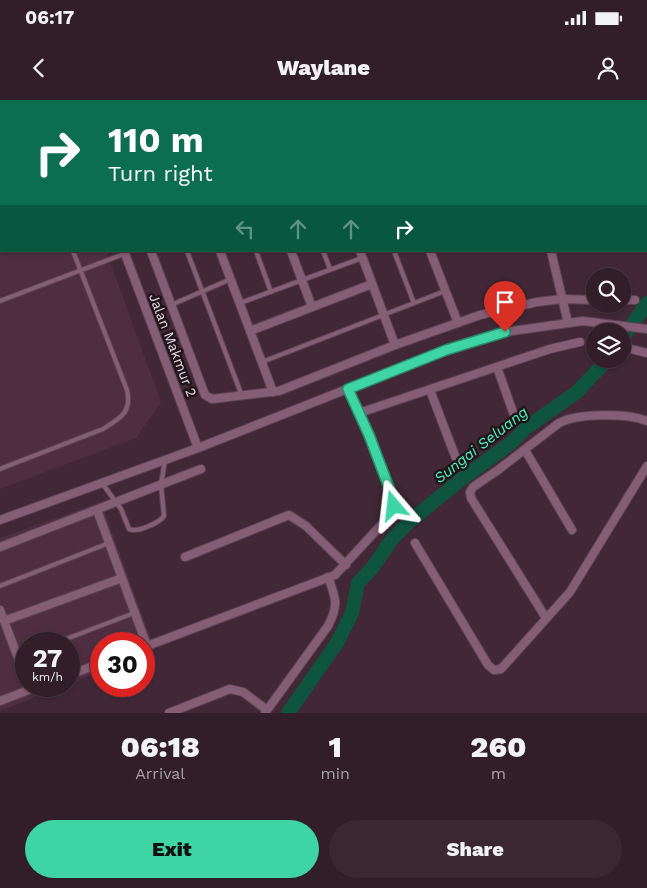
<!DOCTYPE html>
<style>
:root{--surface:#321e29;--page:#3a2731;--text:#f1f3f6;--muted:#a8a2a8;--line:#4d3c46;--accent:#3ed4a3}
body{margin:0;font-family:"Work Sans",sans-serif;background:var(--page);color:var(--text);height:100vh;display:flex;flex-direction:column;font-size:19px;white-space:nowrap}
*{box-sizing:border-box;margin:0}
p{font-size:16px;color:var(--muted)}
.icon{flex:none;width:28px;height:28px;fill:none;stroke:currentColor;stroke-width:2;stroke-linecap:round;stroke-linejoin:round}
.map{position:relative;height:613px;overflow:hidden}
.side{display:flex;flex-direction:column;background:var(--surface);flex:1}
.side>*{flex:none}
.top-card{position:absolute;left:0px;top:0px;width:648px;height:152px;box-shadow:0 1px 4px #0004,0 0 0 1px var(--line);background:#0b6e4f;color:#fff;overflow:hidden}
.buttons{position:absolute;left:586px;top:168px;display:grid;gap:10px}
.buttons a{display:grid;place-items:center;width:45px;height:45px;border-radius:50%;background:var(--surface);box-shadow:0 1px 4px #0004,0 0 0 1px var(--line);font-size:25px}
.speed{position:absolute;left:15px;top:532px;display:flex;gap:10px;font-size:25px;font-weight:700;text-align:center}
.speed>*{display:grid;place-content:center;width:65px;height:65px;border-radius:50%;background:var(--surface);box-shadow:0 1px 4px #0004,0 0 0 1px var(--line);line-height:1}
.speed small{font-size:12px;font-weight:400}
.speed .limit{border:8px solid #d22;background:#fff;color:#111}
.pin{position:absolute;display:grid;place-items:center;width:42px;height:42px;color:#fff;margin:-51px -21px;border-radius:50% 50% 50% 0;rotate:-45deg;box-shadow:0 0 5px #0007}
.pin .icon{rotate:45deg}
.me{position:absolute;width:55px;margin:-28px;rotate:343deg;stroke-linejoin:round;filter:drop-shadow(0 0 4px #0008)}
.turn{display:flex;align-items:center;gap:18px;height:105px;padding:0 25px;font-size:22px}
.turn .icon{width:65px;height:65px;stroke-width:2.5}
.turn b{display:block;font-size:35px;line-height:42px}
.lanes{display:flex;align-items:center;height:48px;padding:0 25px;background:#0003;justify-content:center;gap:25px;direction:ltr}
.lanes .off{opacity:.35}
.eta{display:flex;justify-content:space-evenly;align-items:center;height:85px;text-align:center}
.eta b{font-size:30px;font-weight:800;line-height:35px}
.action{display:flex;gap:10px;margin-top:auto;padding:10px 25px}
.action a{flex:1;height:58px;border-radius:30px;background:var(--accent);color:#111;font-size:20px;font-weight:800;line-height:58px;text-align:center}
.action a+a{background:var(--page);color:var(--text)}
.status{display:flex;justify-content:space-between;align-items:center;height:35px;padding:0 25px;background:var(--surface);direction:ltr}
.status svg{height:14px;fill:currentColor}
header{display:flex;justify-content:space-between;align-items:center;height:65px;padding:0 25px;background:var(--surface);font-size:22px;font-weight:800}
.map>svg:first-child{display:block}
.built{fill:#4f2e42}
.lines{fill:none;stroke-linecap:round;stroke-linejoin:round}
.river{stroke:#0e553f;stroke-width:14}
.lane-casing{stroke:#5d4452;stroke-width:6}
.street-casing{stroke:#5d4452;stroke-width:10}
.lane{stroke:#845e74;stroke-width:4}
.street{stroke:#845e74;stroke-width:8}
.route-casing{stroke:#288a6a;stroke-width:12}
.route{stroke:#3ed4a3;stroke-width:9}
.labels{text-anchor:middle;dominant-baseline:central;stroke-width:5;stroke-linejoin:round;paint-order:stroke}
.street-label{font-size:14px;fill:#e9d8e1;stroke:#21151c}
.water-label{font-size:15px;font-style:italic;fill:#4af3bb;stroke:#21151c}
</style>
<div class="status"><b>06:17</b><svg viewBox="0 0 49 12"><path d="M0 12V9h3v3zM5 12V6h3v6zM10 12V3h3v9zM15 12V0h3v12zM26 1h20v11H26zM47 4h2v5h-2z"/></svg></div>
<header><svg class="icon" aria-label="back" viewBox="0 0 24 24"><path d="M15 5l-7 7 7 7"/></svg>Waylane<svg class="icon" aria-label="person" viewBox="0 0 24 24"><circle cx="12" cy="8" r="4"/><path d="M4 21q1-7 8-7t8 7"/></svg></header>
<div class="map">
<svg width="647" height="613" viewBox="0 0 647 613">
<rect width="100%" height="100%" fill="#422837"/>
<g class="built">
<polygon points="0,0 49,1 1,1 1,151 106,151 161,302 136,338 0,389"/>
<polygon points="101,402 155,550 144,554 144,544 101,544 101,571 69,584 69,544 26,544 26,586 63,586 0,611 0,438"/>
</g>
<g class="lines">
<g class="river">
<polyline points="622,239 647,203"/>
<polyline points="288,613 337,543 352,513 358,483 372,468 393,438 410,421 463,378 511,343 526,328 577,292 608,259"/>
</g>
<g class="lane-casing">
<g id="lane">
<polyline points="187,151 242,296"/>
<polyline points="256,151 271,192"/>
<polyline points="323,151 330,169"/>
<polyline points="394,151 414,203"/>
<polyline points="0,201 124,154"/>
<polyline points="240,203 362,158"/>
<polyline points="171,205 231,179"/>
<polyline points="262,262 445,191"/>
<path d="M0,369L103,329C121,318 132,312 127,290L73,151"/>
<path d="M102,383L121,409L129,429C137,433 159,423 164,416L161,385L165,360"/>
<polyline points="0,486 109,443"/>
<polyline points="53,544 134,513"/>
<polyline points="18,557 26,554"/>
</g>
</g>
<g class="street-casing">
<g id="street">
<polyline points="187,0 210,1"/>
<polyline points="111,1 112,0"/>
<polyline points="129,1 129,0"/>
<polyline points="272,1 272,0"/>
<polyline points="544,1 544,0"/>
<polyline points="646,56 647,57"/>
<polyline points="646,131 647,131"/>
<polyline points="124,151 198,348"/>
<polyline points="151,151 205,295 212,299 279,291 395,245 480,215 537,202 562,199 595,200"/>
<polyline points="220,151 273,292"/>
<polyline points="291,151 312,207"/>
<polyline points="360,151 395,245"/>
<polyline points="430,151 458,223"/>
<polyline points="551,151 568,223"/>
<polyline points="622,200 635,200"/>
<polyline points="250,231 372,184"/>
<polyline points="631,249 647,253"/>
<polyline points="497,267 515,318"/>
<polyline points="430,290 457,361"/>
<polyline points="359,313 550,249 580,242"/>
<polyline points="525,350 572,430"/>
<polyline points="97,410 147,546 144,547"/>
<polyline points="0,420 198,348 446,250 505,232 583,221 647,229"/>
<polyline points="415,443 488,565 494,570 501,569 570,492 647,366"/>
<polyline points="0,447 201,369"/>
<polyline points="185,457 289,415 306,426 346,465"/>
<polyline points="0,510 26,579"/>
<path d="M546,518L471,398L470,392L473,387L498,370L559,323C578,313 628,313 647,321"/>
<polyline points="4,521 122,478"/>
<polyline points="147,546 335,475 383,423 394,406 393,398 369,335 348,289"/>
<polyline points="69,575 101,563"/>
<polyline points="0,601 39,586"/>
<polyline points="169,613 230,589 243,592 267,610"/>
<path d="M265,613L328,526C339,505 336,498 328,477"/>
</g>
</g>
<use href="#lane" class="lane"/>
<use href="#street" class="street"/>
</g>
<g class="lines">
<g class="route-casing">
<polyline id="route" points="394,406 393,398 369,335 348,289 446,250 505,232"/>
</g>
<use href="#route" class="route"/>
</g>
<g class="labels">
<g class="street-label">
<text transform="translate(173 245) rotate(69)">Jalan Makmur 2</text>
</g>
<g class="water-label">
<text transform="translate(481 345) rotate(-38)">Sungai Seluang</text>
</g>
</g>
</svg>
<div class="buttons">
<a><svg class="icon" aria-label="search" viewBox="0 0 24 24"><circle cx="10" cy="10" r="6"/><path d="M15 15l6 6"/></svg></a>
<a><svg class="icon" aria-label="layers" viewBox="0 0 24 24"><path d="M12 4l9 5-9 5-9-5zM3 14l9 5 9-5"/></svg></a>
</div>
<div class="speed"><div>27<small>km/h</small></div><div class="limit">30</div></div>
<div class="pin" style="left:505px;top:232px;background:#d93025"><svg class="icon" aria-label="arrive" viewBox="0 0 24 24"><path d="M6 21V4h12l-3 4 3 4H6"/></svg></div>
<svg class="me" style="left:394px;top:406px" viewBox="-20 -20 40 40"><path d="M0-17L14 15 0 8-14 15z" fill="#3ed4a3" stroke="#fff" stroke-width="4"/></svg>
<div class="top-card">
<div class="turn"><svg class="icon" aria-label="right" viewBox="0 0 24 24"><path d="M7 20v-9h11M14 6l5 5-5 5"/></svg><div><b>110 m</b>Turn right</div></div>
<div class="lanes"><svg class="icon off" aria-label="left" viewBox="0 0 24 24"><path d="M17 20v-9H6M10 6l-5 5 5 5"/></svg><svg class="icon off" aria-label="ahead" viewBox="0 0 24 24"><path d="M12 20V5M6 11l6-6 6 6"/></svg><svg class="icon off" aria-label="ahead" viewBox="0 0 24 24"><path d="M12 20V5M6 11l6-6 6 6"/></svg><svg class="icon" aria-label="right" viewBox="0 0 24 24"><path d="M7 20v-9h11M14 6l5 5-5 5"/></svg></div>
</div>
</div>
<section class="side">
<div class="eta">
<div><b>06:18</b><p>Arrival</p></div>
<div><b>1</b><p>min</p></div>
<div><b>260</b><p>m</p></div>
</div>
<div class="action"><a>Exit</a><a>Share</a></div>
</section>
